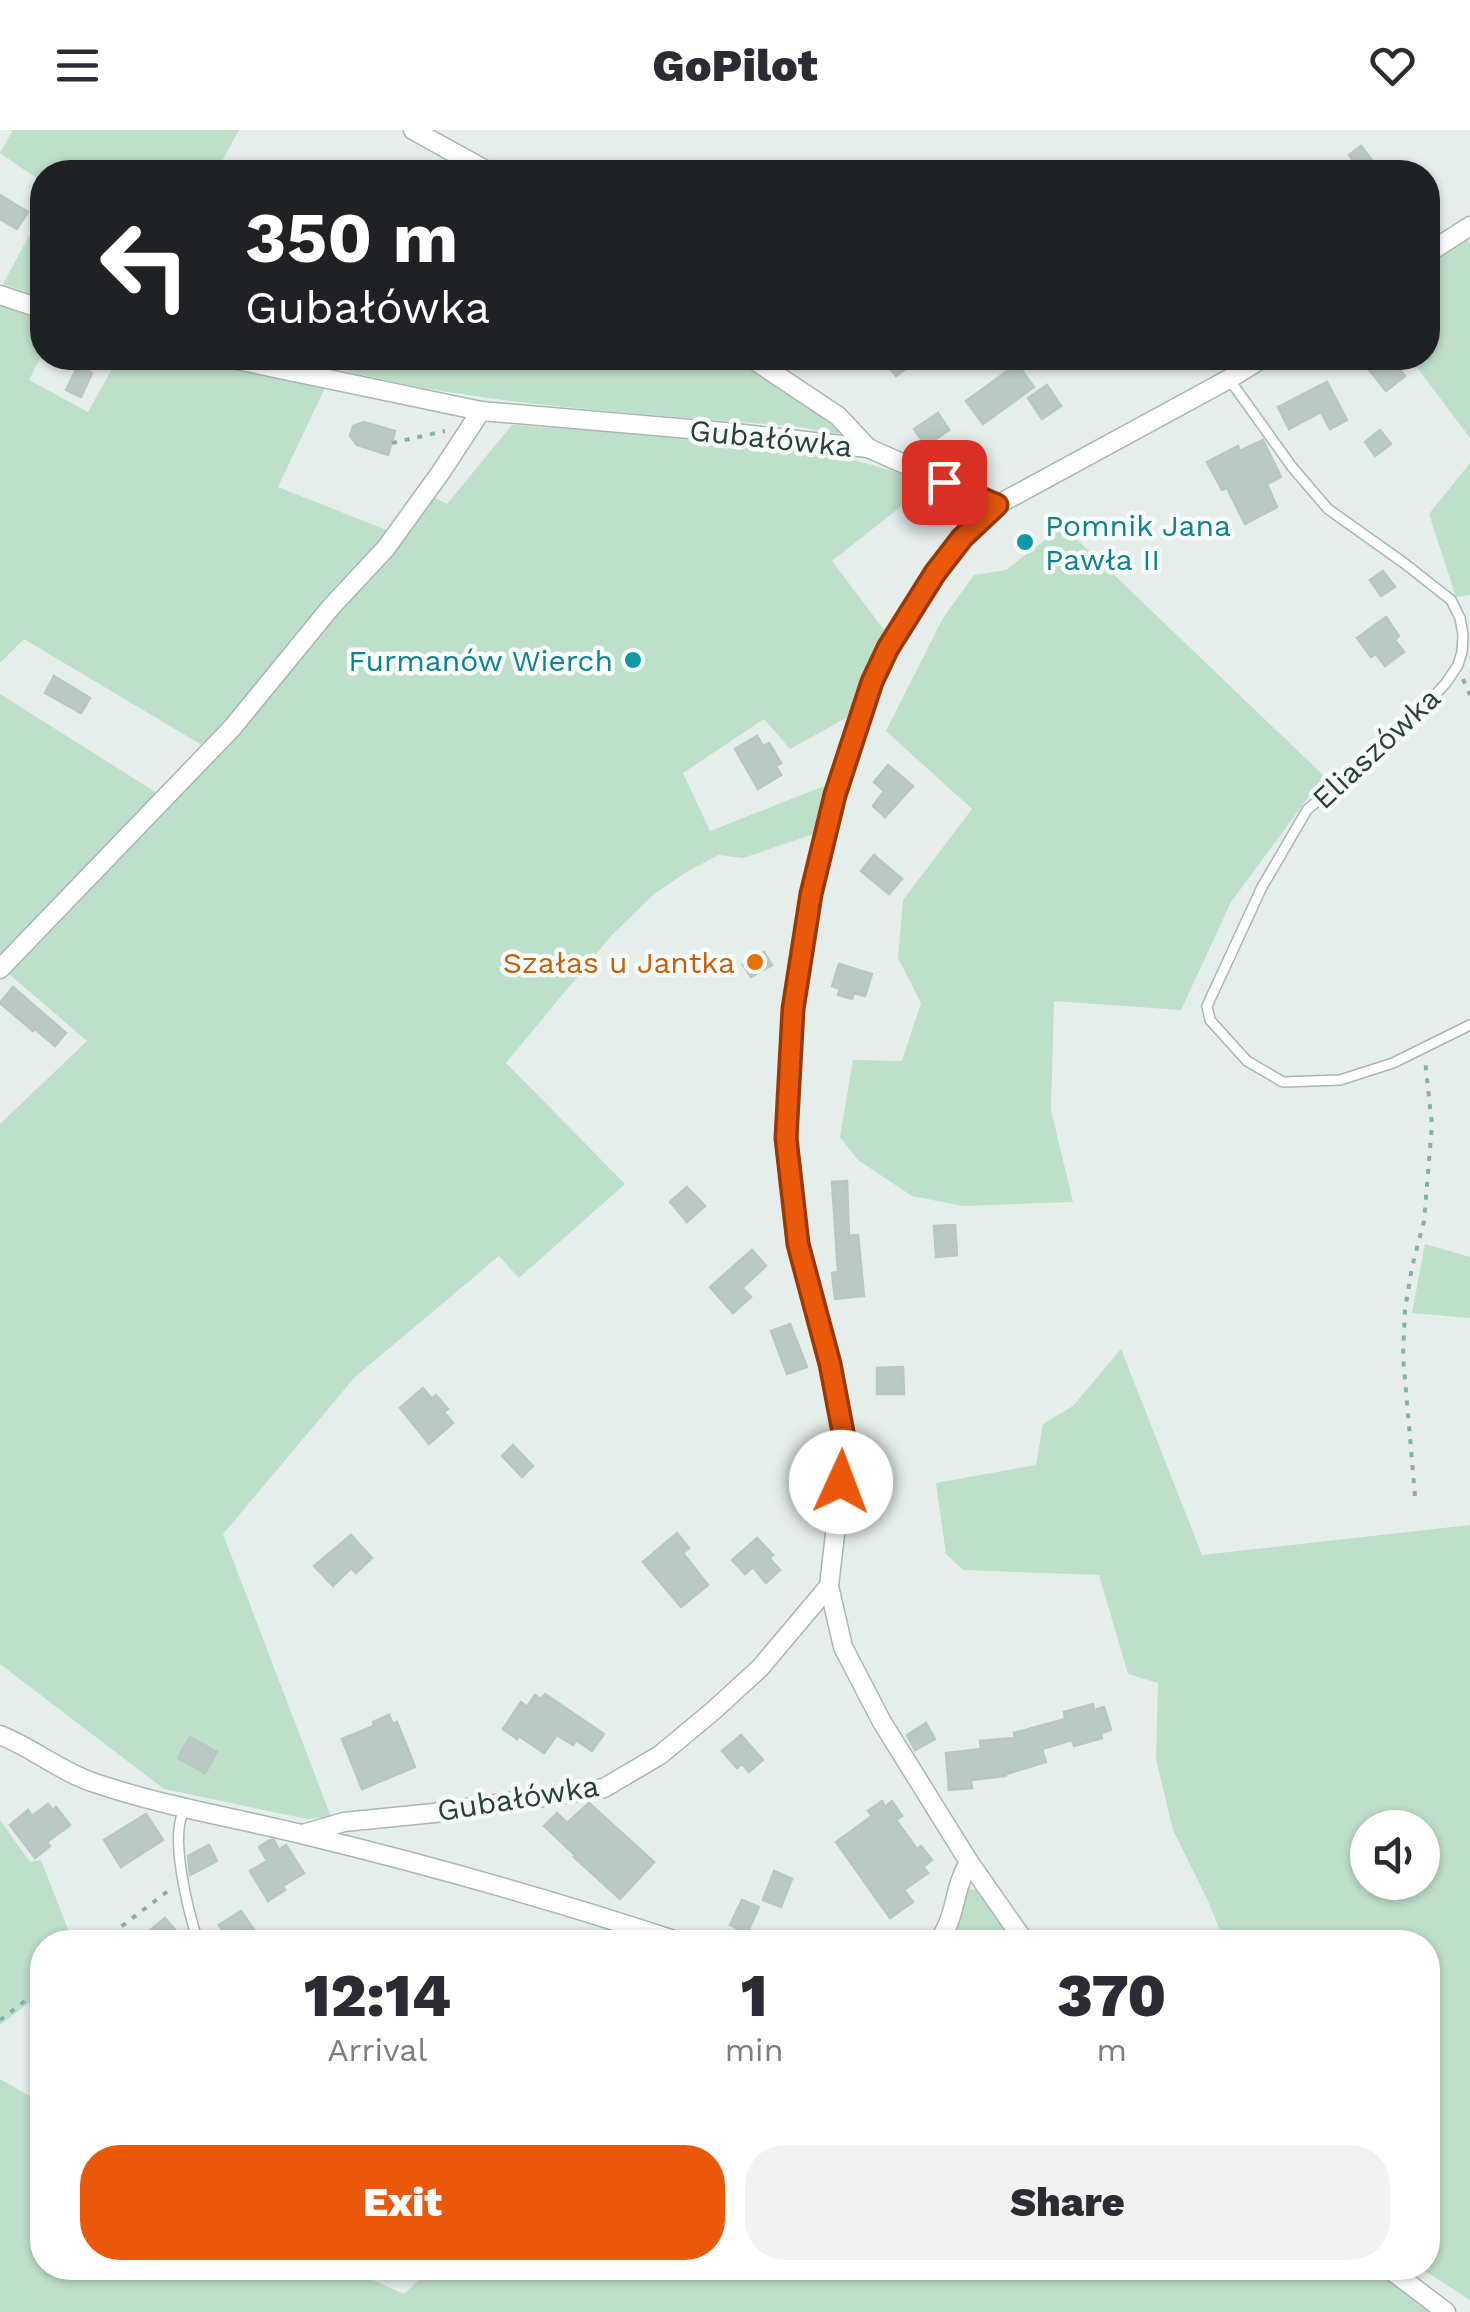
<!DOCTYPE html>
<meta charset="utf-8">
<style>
:root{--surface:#fff;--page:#f2f2f3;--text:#2b2b33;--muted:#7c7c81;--accent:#ea580c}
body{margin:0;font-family:"Work Sans",sans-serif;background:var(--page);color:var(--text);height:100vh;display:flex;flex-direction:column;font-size:38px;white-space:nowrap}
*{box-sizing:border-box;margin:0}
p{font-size:32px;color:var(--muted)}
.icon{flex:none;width:55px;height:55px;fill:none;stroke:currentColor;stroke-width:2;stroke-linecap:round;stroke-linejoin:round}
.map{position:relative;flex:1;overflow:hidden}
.sheet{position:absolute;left:30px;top:1800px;width:1410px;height:350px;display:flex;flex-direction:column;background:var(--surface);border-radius:40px;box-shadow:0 2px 8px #0004}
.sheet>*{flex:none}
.hud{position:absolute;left:30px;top:30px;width:1410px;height:210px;border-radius:40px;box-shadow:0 2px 8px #0004;background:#202124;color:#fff;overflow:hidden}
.buttons{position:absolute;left:1350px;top:1680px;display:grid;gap:20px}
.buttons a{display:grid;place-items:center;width:90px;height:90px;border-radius:50%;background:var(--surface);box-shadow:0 2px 8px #0004;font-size:50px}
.pin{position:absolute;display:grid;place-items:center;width:85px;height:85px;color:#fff;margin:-42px;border-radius:20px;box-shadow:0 5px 15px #0006}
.me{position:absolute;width:110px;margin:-55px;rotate:2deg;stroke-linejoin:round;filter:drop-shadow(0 0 8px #0008)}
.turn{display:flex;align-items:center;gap:35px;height:210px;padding:0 50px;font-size:45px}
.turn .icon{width:130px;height:130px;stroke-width:2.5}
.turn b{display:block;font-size:70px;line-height:85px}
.eta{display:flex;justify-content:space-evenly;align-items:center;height:170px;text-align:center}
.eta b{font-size:60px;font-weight:800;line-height:70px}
.primary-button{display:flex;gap:20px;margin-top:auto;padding:20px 50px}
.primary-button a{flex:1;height:115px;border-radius:40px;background:var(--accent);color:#fff;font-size:40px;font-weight:800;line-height:115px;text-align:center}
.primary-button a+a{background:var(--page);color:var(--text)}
header{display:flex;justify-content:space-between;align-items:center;height:130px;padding:0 50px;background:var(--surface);font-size:45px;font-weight:800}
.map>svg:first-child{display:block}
.green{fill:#bedfc9;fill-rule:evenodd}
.building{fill:#bac9c4;stroke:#b7c8c2;stroke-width:2.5}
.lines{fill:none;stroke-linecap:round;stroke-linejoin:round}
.lane-casing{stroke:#a7b7b3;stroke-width:12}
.street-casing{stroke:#a7b7b3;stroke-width:21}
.path{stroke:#85b2a7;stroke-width:4;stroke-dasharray:5 8;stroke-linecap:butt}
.lane{stroke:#fff;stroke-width:9}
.street{stroke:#fff;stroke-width:18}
.route-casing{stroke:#983908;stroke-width:25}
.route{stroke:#ea580c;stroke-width:18}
.culture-dot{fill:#0f9aa8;stroke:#f6fbf9;stroke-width:4}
.food-dot{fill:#e8710a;stroke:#f6fbf9;stroke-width:4}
.labels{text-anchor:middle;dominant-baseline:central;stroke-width:9;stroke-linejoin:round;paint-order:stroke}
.street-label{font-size:30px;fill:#24413b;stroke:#f6fbf9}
.culture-label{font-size:30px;fill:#0d838f;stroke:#f6fbf9;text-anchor:start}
.food-label{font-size:30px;fill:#c56008;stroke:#f6fbf9;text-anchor:end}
</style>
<header><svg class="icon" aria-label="menu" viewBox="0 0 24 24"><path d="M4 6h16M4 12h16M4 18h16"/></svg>GoPilot<svg class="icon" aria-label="heart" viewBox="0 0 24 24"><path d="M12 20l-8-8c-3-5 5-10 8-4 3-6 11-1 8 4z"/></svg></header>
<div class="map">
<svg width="1470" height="2182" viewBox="0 0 1470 2182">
<rect width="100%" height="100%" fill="#e5eeeb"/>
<g class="green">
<polygon points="13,0 239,0 216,42 42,42 42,52 0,23"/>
<polygon points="42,82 42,168 3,154"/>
<polygon points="1467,109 1470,114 1470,308 1410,228 1428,228 1428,135"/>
<polygon points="0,175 42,191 42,224 29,250 88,282 118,228 191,228 325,258 278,357 394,403 205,617 24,509 0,533"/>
<path d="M344,228H742L840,296L841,300L837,304L800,297C646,283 489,278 338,239Z"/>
<path d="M512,295C597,301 681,305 765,316C825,324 872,330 928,355L832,431L884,500L848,587L790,619L764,589L683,643L710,701L827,655L814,704L743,728L719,725L688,741L654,764L611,806L506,933L625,1054L519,1148L499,1126L355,1247L223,1404L331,1687L307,1689L164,1659L0,1534V994L87,911L9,844L219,625L326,498L431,366L447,374Z"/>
<polygon points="1470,333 1470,465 1456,467 1429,384"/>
<polygon points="1063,396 1324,646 1231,772 1181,880 1054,871 1051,980 1073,1072 963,1076 912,1066 858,1030 840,1007 853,930 902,931 921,873 898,828 903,770 972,679 886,601 943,488 974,445 1006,440"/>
<polygon points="0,564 160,665 0,829"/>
<polygon points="1425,1114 1470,1127 1470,1188 1412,1183"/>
<path d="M1121,1219L1202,1425L1470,1395V2170L1420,2138H1428V1812H1225L1208,1771L1173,1700L1156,1629L1158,1553L1128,1544L1099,1445L963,1440L946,1424L936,1353L1036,1335L1043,1294L1073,1276ZM1368,1698H1422V1752H1368Z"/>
<polygon points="0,1690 30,1732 41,1730 73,1812 42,1812 42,1863 0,1895"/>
<polygon points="966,1759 981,1760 1016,1812 947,1812"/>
<polygon points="0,1949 42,1973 42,2138 347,2138 404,2164 431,2138 1377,2138 1431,2182 0,2182"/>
</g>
<g class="building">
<polygon points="1361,16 1381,42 1362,42 1349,25"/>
<polygon points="0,65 28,82 17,99 0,89"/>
<polygon points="882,228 921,228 896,246"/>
<polygon points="1360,228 1391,228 1405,246 1386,261"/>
<polygon points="1017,234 1034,257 983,294 966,271"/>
<polygon points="78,236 92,243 81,267 66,260"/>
<polygon points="1327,252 1347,290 1330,299 1321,282 1289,299 1278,277"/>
<polygon points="1047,255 1061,276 1042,289 1028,268"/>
<polygon points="938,283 949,300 926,316 914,299"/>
<polygon points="364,292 395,301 388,325 357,315 350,306 353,296"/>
<polygon points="1380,300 1391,314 1375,326 1365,312"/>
<polygon points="1263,310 1281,347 1267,354 1277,377 1245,394 1227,358 1222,360 1207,332 1238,316 1240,321"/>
<polygon points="1383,441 1395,457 1381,466 1370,450"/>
<polygon points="1386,487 1399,506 1395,510 1404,522 1385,536 1376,524 1371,527 1357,508"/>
<polygon points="54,546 90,568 81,583 45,563"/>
<polygon points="757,606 763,616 769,613 781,633 776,636 781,645 758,659 735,619"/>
<polygon points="888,635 913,656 885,687 873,676 884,661 874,652"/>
<polygon points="874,725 902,749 889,764 861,741"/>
<polygon points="764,822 772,835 751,847 743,835"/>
<polygon points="839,834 872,844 865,866 854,863 852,869 838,865 840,859 832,856"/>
<polygon points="13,857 66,903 55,916 35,899 33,901 0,873"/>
<polygon points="847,1051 849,1106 858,1105 864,1166 835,1169 832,1143 838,1142 832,1052"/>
<polygon points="687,1057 705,1076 687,1092 670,1072"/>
<polygon points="955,1095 957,1125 936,1127 934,1096"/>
<polygon points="752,1120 766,1136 742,1158 751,1167 733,1183 710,1157"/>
<polygon points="790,1194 807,1237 787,1244 771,1201"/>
<polygon points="903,1237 904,1264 877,1264 877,1238"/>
<polygon points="423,1258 432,1269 436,1265 448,1279 444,1282 453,1293 429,1314 400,1278"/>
<polygon points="513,1315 533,1336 522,1347 502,1326"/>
<polygon points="677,1403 689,1418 683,1423 708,1455 681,1477 643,1432"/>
<polygon points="351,1405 372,1428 356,1443 351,1438 333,1456 314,1436"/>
<polygon points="757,1408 773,1425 769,1428 780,1440 766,1453 753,1437 745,1444 732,1430"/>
<polygon points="545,1564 604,1604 592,1621 576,1610 573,1615 557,1605 544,1623 519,1606 517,1609 503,1599 521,1572 527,1577 535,1565 541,1569"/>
<polygon points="1093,1574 1094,1580 1104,1577 1111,1600 1101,1603 1102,1608 1074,1616 1072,1610 1042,1619 1046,1632 1006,1644 1006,1646 971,1650 972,1658 949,1660 946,1623 981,1619 980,1611 1015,1608 1014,1603 1065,1589 1064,1582"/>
<polygon points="389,1585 393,1594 397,1592 415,1637 362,1659 342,1609 374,1596 373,1592"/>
<polygon points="926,1593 935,1609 915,1620 907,1605"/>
<polygon points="741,1605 763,1630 749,1642 742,1634 737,1638 722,1621"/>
<polygon points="190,1607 217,1622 205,1643 178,1628"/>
<polygon points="882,1671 885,1677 892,1671 902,1686 896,1690 917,1719 921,1716 932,1730 923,1737 928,1743 904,1760 913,1772 890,1788 836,1712 872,1686 868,1681"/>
<polygon points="589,1673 654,1732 620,1769 574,1727 576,1726 544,1696 557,1683 567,1693"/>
<polygon points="48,1674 53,1680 56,1677 70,1695 47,1712 50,1716 35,1728 10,1695 28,1680 32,1686"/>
<polygon points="146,1684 163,1710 121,1737 104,1710"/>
<polygon points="270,1710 274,1710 279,1720 286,1715 304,1743 283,1756 285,1760 268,1771 250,1741 267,1731 259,1717"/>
<polygon points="209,1715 217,1731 190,1745 188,1726"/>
<polygon points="774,1741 792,1749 781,1777 763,1770"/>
<polygon points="742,1770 759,1777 747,1803 730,1795"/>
<polygon points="241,1781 257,1804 244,1812 230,1812 219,1795"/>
<polygon points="165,1788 185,1812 136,1812"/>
</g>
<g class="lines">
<g class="lane-casing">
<g id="lane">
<polyline points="1229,249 1292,337 1328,379 1404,433 1451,470 1460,488 1463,505 1462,522 1458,535 1446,553 1422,579 1307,680 1262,757 1207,876 1210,890 1247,931 1283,952 1340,950 1393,933 1470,895"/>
<path d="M185,1679C168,1705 189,1783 198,1812"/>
</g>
</g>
<g class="street-casing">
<g id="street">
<polyline points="413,0 489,42"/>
<polyline points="1428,123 1470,96"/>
<polyline points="0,165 42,179"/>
<polyline points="228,228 481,281 725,302 868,318 997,375"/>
<polyline points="751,228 838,286 868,318"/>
<polyline points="0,839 232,598 331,477 386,418 441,342 481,281"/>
<polyline points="829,1456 843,1517 882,1592 969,1732 1025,1812"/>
<path d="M0,1605C33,1618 61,1642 95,1653C162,1676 232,1687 301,1704C429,1735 556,1771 680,1812"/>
<polyline points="303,1704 344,1692 434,1683 604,1658 660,1625 713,1581 760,1538 829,1456 845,1318 829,1234 797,1114 786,1008 787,969 793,879 811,765 835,665 859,587 872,552 888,518 935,443 963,408 997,375 1229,249 1263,228"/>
<path d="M938,1812C958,1784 952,1761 969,1732"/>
<polyline points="1388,2138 1446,2182"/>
</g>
</g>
<g class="path">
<polyline points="392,313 445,301"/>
<polyline points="1463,549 1470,565"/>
<polyline points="1415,1366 1403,1226 1405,1180 1412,1137 1424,1091 1432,995 1425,930"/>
<polyline points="101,1812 172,1758"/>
<polyline points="0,1890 42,1858"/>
</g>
<use href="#lane" class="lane"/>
<use href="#street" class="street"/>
</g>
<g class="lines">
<g class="route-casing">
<polyline id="route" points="841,1352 846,1318 830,1234 798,1114 786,1008 793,879 811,764 835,665 872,552 888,518 935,443 962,408 997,375 944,352"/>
</g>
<use href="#route" class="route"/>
</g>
<g class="culture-dot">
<circle cx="1025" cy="412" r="10"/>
<circle cx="633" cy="530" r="10"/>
</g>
<circle class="food-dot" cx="755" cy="832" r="10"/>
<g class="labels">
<g class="street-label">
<text transform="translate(771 308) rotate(6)">Gubałówka</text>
<text transform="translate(1376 618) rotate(-43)">Eliaszówka</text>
<text transform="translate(518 1668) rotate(-9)">Gubałówka</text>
</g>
<g class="culture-label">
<text x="1045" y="395">Pomnik Jana<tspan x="1045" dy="34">Pawła II</tspan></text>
<text x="613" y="530" text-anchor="end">Furmanów Wierch</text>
</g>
<g class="food-label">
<text x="735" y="832">Szałas u Jantka</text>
</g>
</g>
</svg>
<div class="buttons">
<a><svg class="icon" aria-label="sound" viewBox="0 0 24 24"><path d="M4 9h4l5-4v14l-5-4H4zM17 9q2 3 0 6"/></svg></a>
</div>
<div class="pin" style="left:944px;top:352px;background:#d93025"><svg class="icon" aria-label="arrive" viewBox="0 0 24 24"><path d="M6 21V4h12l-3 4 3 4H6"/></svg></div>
<svg class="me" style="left:841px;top:1352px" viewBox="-20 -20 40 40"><circle r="19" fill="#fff"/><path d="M0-13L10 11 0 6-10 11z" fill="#ea580c"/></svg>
<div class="hud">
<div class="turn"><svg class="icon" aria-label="left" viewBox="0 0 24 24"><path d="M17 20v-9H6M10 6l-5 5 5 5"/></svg><div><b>350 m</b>Gubałówka</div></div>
</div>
<section class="sheet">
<div class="eta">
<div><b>12:14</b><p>Arrival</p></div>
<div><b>1</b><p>min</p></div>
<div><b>370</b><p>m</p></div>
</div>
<div class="primary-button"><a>Exit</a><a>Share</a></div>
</section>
</div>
